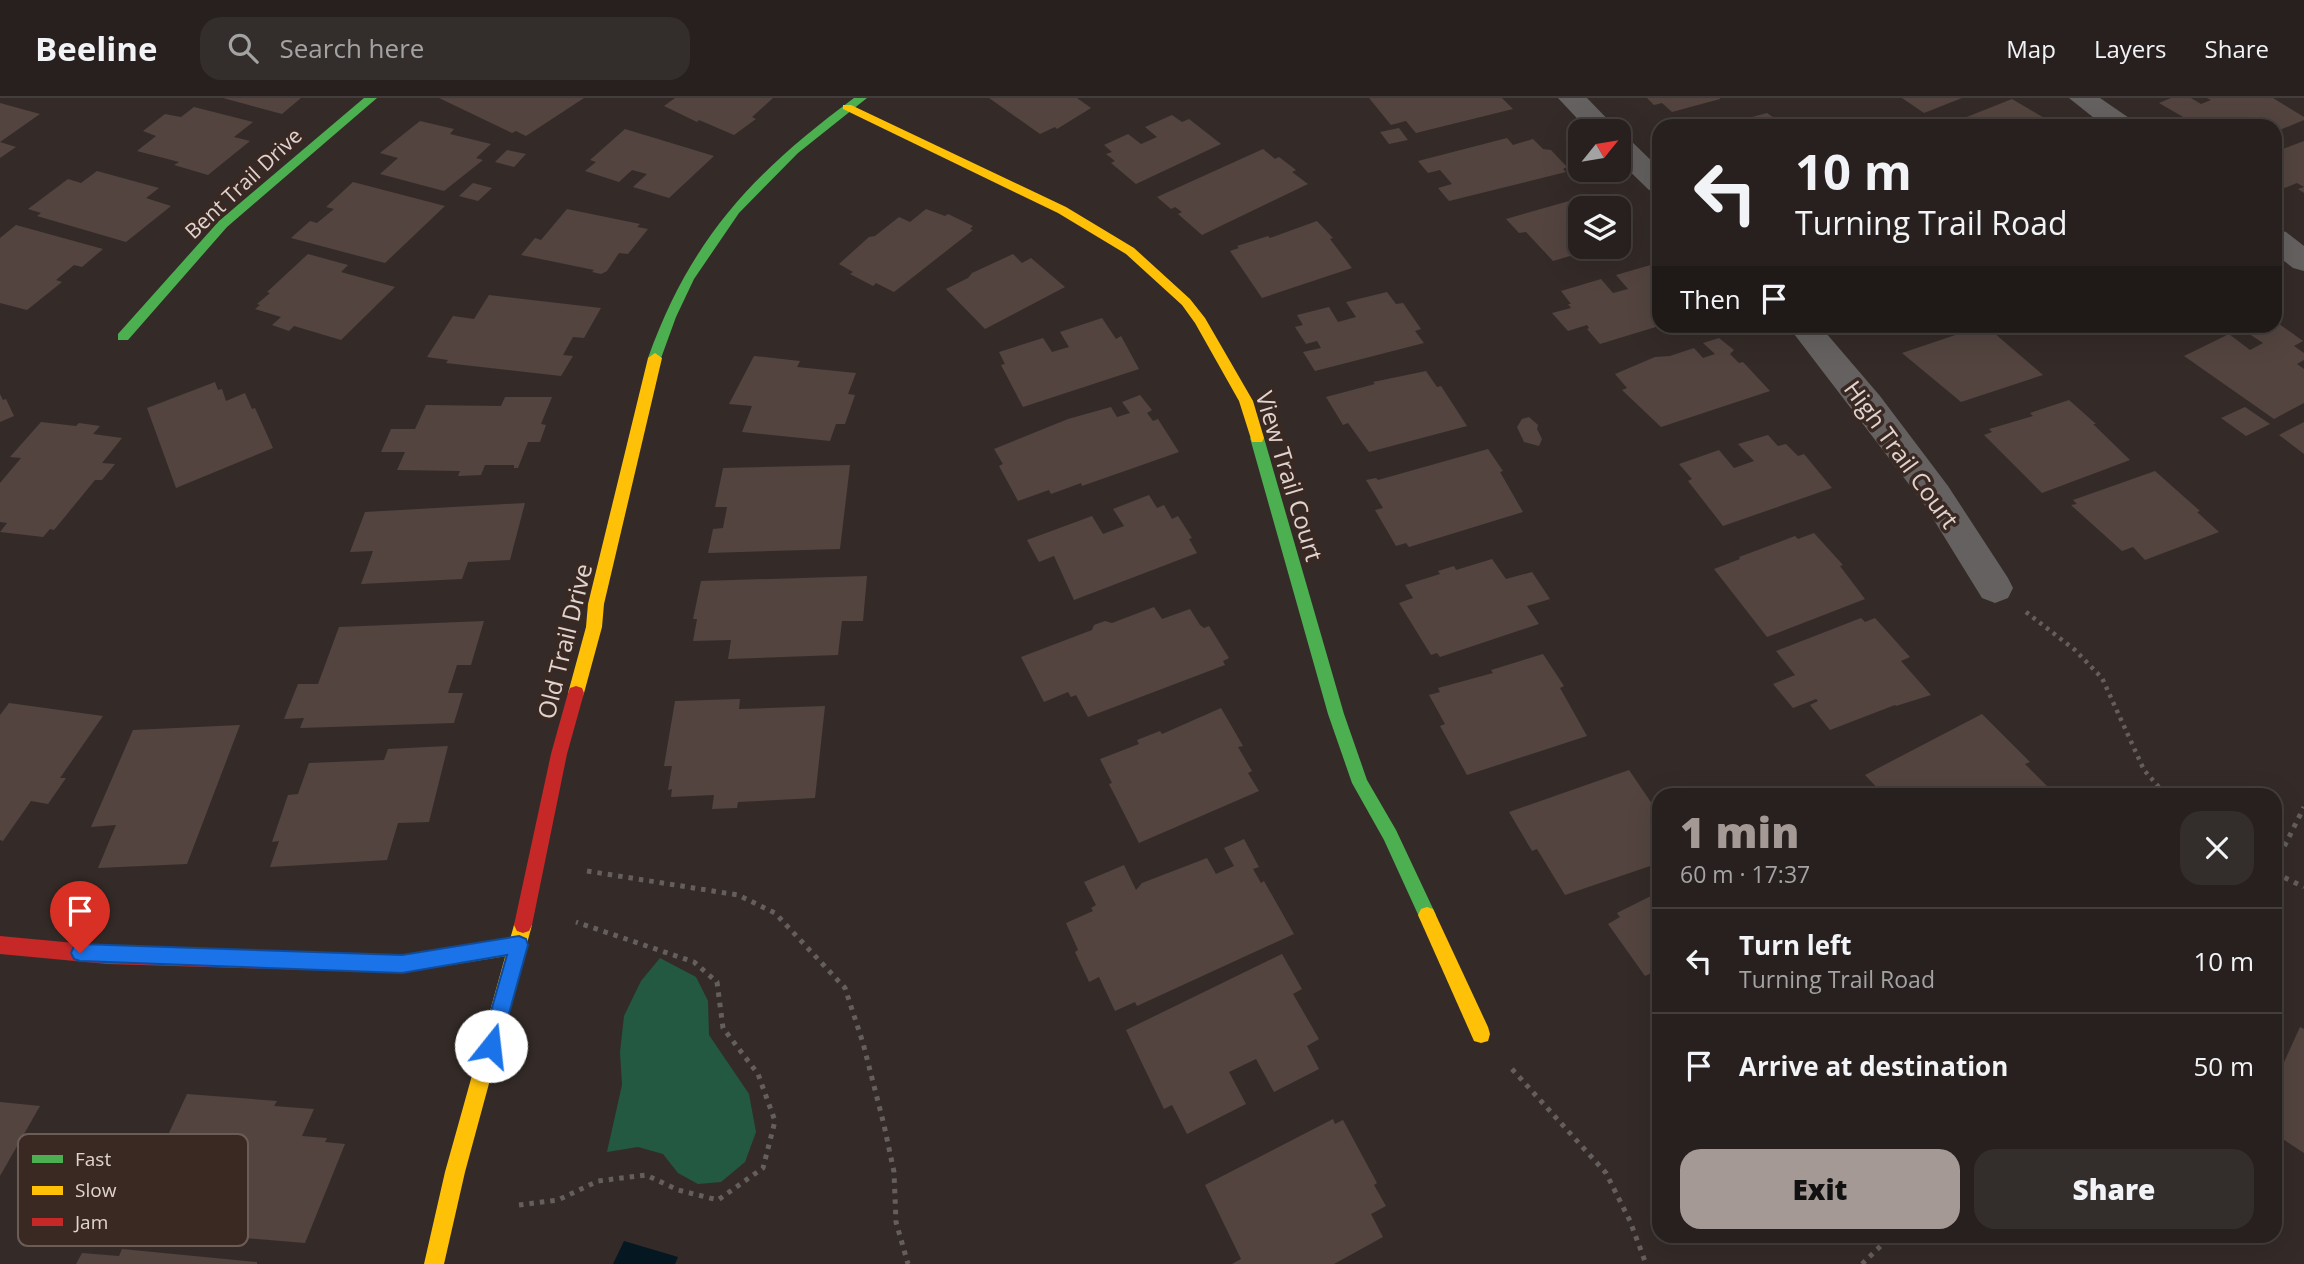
<!DOCTYPE html>
<meta charset="utf-8">
<style>
:root{--surface:#27201e;--page:#332d2b;--text:#f1f3f6;--muted:#a4a3a4;--line:#433e3c;--accent:#a49995}
body{margin:0;font-family:"Open Sans",sans-serif;background:var(--page);color:var(--text);height:100vh;display:flex;flex-direction:column;font-size:26px;white-space:nowrap}
*{box-sizing:border-box;margin:0}
p{font-size:23px;color:var(--muted)}
.icon{flex:none;width:38px;height:38px;fill:none;stroke:currentColor;stroke-width:2;stroke-linecap:round;stroke-linejoin:round}
.map{position:relative;flex:1;overflow:hidden}
.sheet{position:absolute;left:1652px;top:690px;width:630px;height:455px;display:flex;flex-direction:column;background:var(--surface);border-radius:21px;box-shadow:0 7px 28px #0002,0 0 0 2px var(--line)}
.sheet>*{flex:none}
.top-card{position:absolute;left:1652px;top:21px;width:630px;height:214px;border-radius:21px;box-shadow:0 7px 28px #0002,0 0 0 2px var(--line);background:#27201e;color:var(--text);overflow:hidden}
.needle{width:46px;rotate:60deg}
.buttons{position:absolute;left:1568px;top:21px;display:grid;gap:14px}
.buttons a{display:grid;place-items:center;width:63px;height:63px;border-radius:14px;background:var(--surface);box-shadow:0 7px 28px #0002,0 0 0 2px var(--line);font-size:35px}
.pin{position:absolute;display:grid;place-items:center;width:60px;height:60px;color:#fff;margin:-72px -30px;border-radius:50% 50% 50% 0;rotate:-45deg;box-shadow:0 0 7px #0007}
.pin .icon{rotate:45deg}
.me{position:absolute;width:77px;margin:-38px;rotate:16deg;stroke-linejoin:round;filter:drop-shadow(0 0 5px #0008)}
.turn{display:flex;align-items:center;gap:24px;height:147px;padding:0 28px;font-size:32px}
.turn .icon{width:91px;height:91px;stroke-width:2.5}
.turn b{display:block;font-size:49px;line-height:60px}
.then{display:flex;align-items:center;height:66px;padding:0 28px;background:#0003;gap:14px;font-size:26px}
.round{display:grid;place-items:center;flex:none;width:74px;height:74px;border-radius:21px;background:var(--page)}
.headline{display:flex;align-items:center;justify-content:space-between;height:119px;padding:0 28px}
h1{font-size:42px;font-weight:800;line-height:52px;color:var(--accent)}
.primary-button{display:flex;gap:14px;margin-top:auto;padding:14px 28px}
.primary-button a{flex:1;height:80px;border-radius:21px;background:var(--accent);color:#111;font-size:28px;font-weight:800;line-height:80px;text-align:center}
.primary-button a+a{background:var(--page);color:var(--text)}
ul{padding:0;list-style:none}
li{display:flex;align-items:center;gap:21px;height:105px;padding:0 28px;border-top:2px solid var(--line)}
li div{flex:1}
li b{display:block;font-size:26px}
li em{font-style:normal}
header{display:flex;align-items:center;gap:42px;box-sizing:border-box;height:98px;padding:0 35px;background:var(--surface);border-bottom:2px solid var(--line)}
header strong{font-size:33px}
nav{display:flex;gap:38px;margin-inline-start:auto;font-size:24px}
.search{width:490px;height:63px;background:var(--page);display:flex;align-items:center;gap:18px;box-sizing:border-box;padding:0 24px;border-radius:21px;color:var(--muted);font-size:26px}
.map>svg:first-child{display:block}
.green{fill:#235941}
.water{fill:#051720}
.building{fill:#53443f}
.lines{fill:none;stroke-linecap:round;stroke-linejoin:round}
.path-far1{stroke:#645f5e;stroke-width:4.5;stroke-dasharray:3.5 5;stroke-linecap:butt}
.path{stroke:#645f5e;stroke-width:5;stroke-dasharray:4.5 6;stroke-linecap:butt}
.street{fill:#656161;fill-rule:evenodd}
.fast{fill:#4caf50;fill-rule:evenodd}
.slow{fill:#ffc107;fill-rule:evenodd}
.jam{fill:#c62828;fill-rule:evenodd}
.route{fill:#1a73e8;stroke:#114b97;stroke-width:2}
.labels{text-anchor:middle;dominant-baseline:central;stroke-width:7;stroke-linejoin:round;paint-order:stroke}
.far-street-label{font-size:21px;fill:#e0d4d0;stroke:#3a2822}
.street-label{font-size:24px;fill:#e0d4d0;stroke:#3a2822}
.key{fill:#3a2822;stroke:#6c5c56;stroke-width:2}
.key-label{font-size:19px;fill:#e0d4d0}
</style>
<header>
<strong>Beeline</strong>
<div class="search"><svg class="icon" aria-label="search" viewBox="0 0 24 24"><circle cx="10" cy="10" r="6"/><path d="M15 15l6 6"/></svg>Search here</div>
<nav><a>Map</a><a>Layers</a><a>Share</a></nav>
</header>
<div class="map">
<svg width="2304" height="1166" viewBox="0 0 2304 1166">
<rect width="100%" height="100%" fill="#342b28"/>
<polygon class="green" points="660,860 696,879 708,903 709,937 749,996 756,1034 745,1064 721,1084 698,1086 678,1075 663,1056 638,1049 607,1054 622,987 620,954 624,918 641,883"/>
<polygon class="water" points="624,1143 678,1159 675,1166 613,1166"/>
<g class="building">
<polygon points="223,0 301,0 282,16"/>
<polygon points="439,0 584,0 526,38 516,33 512,35"/>
<polygon points="675,0 773,0 752,19 756,21 734,37 699,22 697,24 664,8"/>
<polygon points="989,0 1077,0 1091,10 1057,31 1055,29 1040,36"/>
<polygon points="1369,0 1502,0 1513,11 1416,35 1406,23 1391,27"/>
<polygon points="1647,0 1720,0 1720,1 1672,14 1662,5 1654,7"/>
<polygon points="1902,0 1962,0 1924,15"/>
<polygon points="2171,0 2191,0 2201,6 2211,2 2207,0 2273,0 2304,19 2304,22 2275,34 2275,28 2237,28 2228,23 2212,28 2199,20 2190,23 2159,5"/>
<polygon points="2012,1 2058,28 1944,28"/>
<polygon points="0,5 40,16 0,44"/>
<polygon points="194,9 253,24 234,39 250,43 208,77 174,67 179,64 137,53 156,38 143,33 165,16 181,19"/>
<polygon points="1767,15 1786,28 1737,28 1733,24"/>
<polygon points="1172,17 1182,24 1189,21 1221,46 1136,86 1111,65 1115,63 1106,56 1112,54 1104,47 1128,36 1141,46 1157,39 1145,29"/>
<polygon points="420,23 454,31 450,36 491,46 476,60 483,62 444,93 380,76 398,60 380,55"/>
<polygon points="1399,30 1408,42 1389,46 1380,34"/>
<polygon points="625,31 714,58 669,100 633,89 647,76 632,72 619,84 585,73 596,64 590,62"/>
<polygon points="1507,40 1513,47 1533,41 1543,51 1551,52 1567,69 1563,71 1566,74 1449,103 1438,90 1452,86 1440,72 1428,75 1418,63"/>
<polygon points="2304,43 2304,95 2298,91 2304,89 2297,85 2285,90 2275,83 2275,54"/>
<polygon points="0,44 16,49 0,60"/>
<polygon points="1263,51 1275,61 1279,59 1296,72 1292,74 1308,86 1202,137 1178,116 1182,114 1175,109 1171,111 1157,99"/>
<polygon points="507,52 526,56 514,69 495,64"/>
<polygon points="97,73 159,90 146,100 171,108 126,144 37,118 41,115 28,111 68,81 81,85"/>
<polygon points="353,84 445,108 385,165 291,140 310,123 317,125 334,111 326,109"/>
<polygon points="473,85 492,90 478,103 459,98"/>
<polygon points="1582,97 1595,110 1580,110 1580,149 1601,149 1553,163 1526,134 1519,135 1506,121 1576,101 1573,99"/>
<polygon points="567,111 640,126 637,129 648,131 628,156 619,155 607,173 601,176 592,174 594,172 521,157 535,140 541,142"/>
<polygon points="926,111 945,118 948,116 973,128 970,131 973,132 894,194 876,185 873,188 850,176 853,174 839,166 869,139 875,138 899,119 910,124"/>
<polygon points="1317,123 1333,140 1330,141 1352,170 1262,200 1230,153 1239,150 1237,148 1268,138 1270,140"/>
<polygon points="1619,124 1632,138 1619,144"/>
<polygon points="16,127 103,151 82,169 74,167 56,182 62,184 27,212 0,205 0,140"/>
<polygon points="308,156 348,167 341,174 395,189 341,242 294,228 289,233 272,227 281,219 255,211 260,207 257,206 270,195 267,194"/>
<polygon points="1013,156 1022,165 1031,160 1065,189 985,231 946,191 968,180 972,175"/>
<polygon points="1654,166 1659,171 1659,228 1600,246 1587,231 1589,230 1587,227 1568,233 1552,215 1571,210 1568,206 1571,206 1561,193 1601,181 1613,195 1628,191 1616,177"/>
<polygon points="1387,194 1396,206 1403,205 1421,231 1415,233 1424,245 1315,273 1303,254 1321,250 1317,243 1306,246 1295,229 1303,227 1297,217 1329,209 1338,224 1356,219 1346,204"/>
<polygon points="489,197 601,210 584,240 573,239 563,257 573,258 561,278 446,265 448,262 427,259 453,218 474,221"/>
<polygon points="1102,220 1116,241 1121,238 1139,271 1023,309 1001,267 1005,266 999,254 1043,240 1052,254 1069,249 1060,234"/>
<polygon points="2275,223 2303,243 2294,248 2304,255 2304,262 2297,266 2304,271 2304,305 2274,321 2184,258 2229,236 2250,252 2263,245 2243,232 2251,228 2275,228"/>
<polygon points="1982,228 1986,228 2043,277 1961,304 1902,255"/>
<polygon points="1719,240 1734,252 1730,256 1739,265 1743,264 1770,293 1661,329 1622,292 1627,290 1615,276 1655,259 1670,258 1694,250 1703,260 1715,256 1703,245"/>
<polygon points="754,258 800,263 797,269 856,275 848,296 855,297 845,326 836,326 830,343 742,334 752,308 729,306"/>
<polygon points="1426,273 1437,289 1441,288 1467,328 1369,354 1348,325 1343,327 1326,299 1375,286 1373,284"/>
<polygon points="215,284 218,292 222,291 226,303 245,295 252,311 255,310 273,350 176,390 147,310"/>
<polygon points="0,296 3,302 6,301 14,318 0,324"/>
<polygon points="1140,297 1152,312 1147,315 1153,323 1158,321 1179,354 1082,388 1081,385 1051,396 1049,392 1018,403 999,368 1003,366 994,351 1068,321 1111,309 1117,319 1130,315 1122,304"/>
<polygon points="505,299 552,299 541,326 546,327 540,344 528,344 518,370 514,370 514,367 485,367 481,377 458,378 460,373 397,372 405,354 381,354 391,331 415,331 426,307 501,308"/>
<polygon points="2069,302 2096,326 2093,326 2130,362 2042,395 1984,337 1992,334 1989,331 2033,318 2030,315"/>
<polygon points="2245,309 2270,326 2246,338 2221,320"/>
<polygon points="1529,319 1538,327 1537,331 1542,341 1539,348 1524,344 1517,329 1522,321"/>
<polygon points="41,324 76,328 79,325 100,328 93,336 122,340 102,365 115,366 102,382 95,382 54,432 50,431 43,439 0,434 7,425 0,424 0,385 21,360 10,359"/>
<polygon points="2304,324 2304,356 2279,337"/>
<polygon points="1768,337 1778,348 1786,346 1798,358 1804,356 1832,390 1723,428 1688,383 1692,381 1679,366 1719,352 1734,370 1754,363 1738,346"/>
<polygon points="1488,351 1503,373 1500,374 1523,414 1409,449 1406,445 1396,448 1375,412 1383,410 1366,382 1376,380 1378,382"/>
<polygon points="850,367 840,451 708,455 713,431 723,430 727,409 715,409 723,370"/>
<polygon points="2155,373 2200,413 2197,414 2219,434 2145,462 2133,449 2122,453 2071,407 2077,406 2073,402"/>
<polygon points="1149,397 1157,410 1164,407 1172,421 1178,418 1192,440 1189,441 1197,455 1074,502 1054,458 1039,464 1027,442 1092,418 1103,436 1124,428 1113,411"/>
<polygon points="525,405 510,462 468,464 462,481 361,486 373,453 350,454 365,414"/>
<polygon points="1814,435 1843,467 1840,468 1865,501 1767,539 1714,471 1740,461 1739,459 1795,438 1798,441"/>
<polygon points="1492,461 1506,481 1532,474 1550,501 1527,508 1539,526 1440,559 1437,555 1431,557 1399,505 1413,500 1405,487 1440,476 1438,473 1454,468 1456,472"/>
<polygon points="867,478 863,523 842,523 838,557 728,561 731,542 693,543 697,521 693,521 701,483"/>
<polygon points="1154,509 1162,521 1190,511 1200,527 1204,530 1209,528 1229,560 1223,563 1225,567 1088,619 1076,597 1071,599 1068,594 1044,604 1021,559 1092,532 1094,527 1105,523 1112,525"/>
<polygon points="1861,520 1865,524 1875,520 1910,559 1901,563 1931,597 1896,608 1895,607 1830,632 1810,607 1818,603 1816,601 1793,610 1773,586 1795,577 1776,553"/>
<polygon points="484,523 471,567 457,567 448,595 463,595 454,625 300,630 304,620 284,621 298,586 318,586 339,529"/>
<polygon points="1543,556 1564,588 1560,590 1587,638 1467,677 1440,628 1445,626 1429,597 1440,594 1438,590 1493,575 1491,572"/>
<polygon points="740,601 739,611 825,608 815,700 738,704 737,710 712,711 714,697 671,699 672,691 668,692 672,668 664,668 675,603"/>
<polygon points="9,605 103,618 60,680 66,680 48,706 31,703 3,743 0,742 0,617"/>
<polygon points="1221,610 1243,648 1238,649 1252,673 1248,675 1259,693 1139,745 1109,686 1112,685 1100,661 1139,646 1137,642 1160,633 1162,636"/>
<polygon points="1982,616 2030,664 2025,666 2055,696 1883,696 1865,677"/>
<polygon points="240,627 187,766 98,770 116,727 91,729 133,632"/>
<polygon points="448,648 429,724 398,725 387,762 270,769 279,743 272,744 288,697 298,696 309,665 384,662 388,651"/>
<polygon points="1629,672 1659,716 1659,765 1565,797 1537,751 1532,753 1509,714"/>
<polygon points="1244,741 1259,769 1253,771 1261,785 1264,783 1294,836 1137,908 1135,904 1115,913 1099,879 1089,884 1075,854 1078,852 1066,825 1093,813 1091,810 1096,807 1084,784 1124,767 1136,792 1142,785 1207,760 1216,776 1234,768 1224,750"/>
<polygon points="1659,794 1659,877 1656,873 1645,878 1608,826 1620,819 1617,815"/>
<polygon points="1282,856 1302,891 1293,896 1319,941 1307,948 1319,971 1274,994 1256,961 1229,974 1246,1006 1187,1036 1172,1007 1164,1011 1126,932"/>
<polygon points="2300,929 2304,931 2304,1055 2275,1036 2275,984"/>
<polygon points="187,996 277,1003 274,1008 314,1011 302,1038 327,1040 325,1044 345,1046 305,1145 121,1130 123,1125 82,1122 111,1062 155,1065"/>
<polygon points="0,1004 40,1008 0,1078"/>
<polygon points="1333,1021 1335,1026 1343,1022 1377,1085 1374,1087 1386,1108 1371,1116 1383,1139 1334,1166 1232,1166 1241,1161 1205,1087"/>
<polygon points="122,1151 257,1164 257,1166 76,1166 82,1155 119,1158"/>
</g>
<g class="lines">
<polyline class="path-far1" points="2026,514 2075,552 2102,580 2144,672 2165,696"/>
<g class="path">
<polyline points="2275,767 2304,709"/>
<polyline points="587,773 738,797 775,815 845,890 863,945 884,1027 894,1074 896,1124 908,1166"/>
<polyline points="2275,775 2304,789"/>
<polyline points="1512,971 1606,1075 1630,1123 1646,1166"/>
<polyline points="519,1107 558,1102 598,1083 646,1077 678,1092 718,1102 763,1070 775,1023 758,976 723,930 717,884 694,864 576,824"/>
<polyline points="1862,1166 1891,1138"/>
</g>
<g class="street">
<polygon points="1558,0 1587,0 1619,33 1589,33"/>
<polygon points="2069,0 2100,0 2132,22 2136,28 2104,28"/>
<polygon points="1619,39 1629,41 1659,70 1659,95 1649,92 1619,63"/>
<polygon points="2275,131 2286,134 2304,148 2304,173 2293,170 2275,156"/>
<polygon points="1788,228 1820,228 1880,298 1948,388 2008,480 2013,490 2008,500 1995,505 1982,500 1924,406"/>
</g>
<g class="fast">
<polygon points="364,0 377,0 227,129 128,242 118,242 118,236 219,123"/>
<path d="M854,0H867L798,55L739,115L694,181L676,219L660,263H650L648,260C691,140 753,75 854,0Z"/>
<polygon points="1257,335 1264,340 1344,616 1367,682 1396,732 1436,817 1433,823 1427,825 1421,823 1384,742 1352,685 1328,616 1250,340"/>
<polygon points="519,838 525,841 528,847 525,853 519,856 402,875 345,873 339,870 336,864 339,858 345,855 402,857"/>
</g>
<g class="slow">
<polygon points="843,7 851,7 1066,109 1134,150 1190,201 1205,220 1253,303 1264,340 1262,344 1252,344 1239,303 1195,225 1182,207 1126,156 1058,115 843,11"/>
<polygon points="655,255 662,260 604,506 602,529 584,595 582,600 570,600 568,595 586,529 588,506 648,260"/>
<polygon points="1427,809 1433,811 1488,929 1490,936 1488,943 1481,945 1474,943 1418,817 1421,811"/>
<polygon points="523,819 529,821 532,827 465,1074 444,1166 424,1166 445,1074 514,827 517,821"/>
</g>
<g class="jam">
<polygon points="576,588 582,590 584,595 567,656 532,827 529,833 523,835 517,833 514,827 551,656 568,595 570,590"/>
<polygon points="0,838 107,848 345,855 351,858 354,864 351,870 345,873 107,866 0,856"/>
</g>
</g>
<polygon class="route" points="519,838 526,841 528,847 500,948 497,955 491,957 484,955 481,948 507,857 402,875 80,863 74,861 71,855 74,848 80,846 402,857"/>
<g class="labels">
<g class="far-street-label">
<text transform="translate(243 85) rotate(-43)">Bent Trail Drive</text>
</g>
<g class="street-label">
<text transform="translate(1902 356) rotate(54)">High Trail Court</text>
<text transform="translate(1290 378) rotate(73)">View Trail Court</text>
<text transform="translate(564 543) rotate(-76)">Old Trail Drive</text>
</g>
</g>
<rect x="18" y="1036" width="230" height="112" rx="10" class="key"/>
<rect x="32" y="1057" width="31" height="8" fill="#4caf50"/>
<rect x="32" y="1088" width="31" height="9" fill="#ffc107"/>
<rect x="32" y="1120" width="31" height="8" fill="#c62828"/>
<g class="key-label">
<text x="75" y="1068">Fast</text>
<text x="75" y="1099">Slow</text>
<text x="75" y="1131">Jam</text>
</g>
</svg>
<div class="buttons">
<a><svg class="needle" viewBox="-14 -14 28 28"><path d="M0-13l5 13h-10z" fill="#e53935"/><path d="M0 13l5-13h-10z" fill="#a4a3a4"/></svg></a>
<a><svg class="icon" aria-label="layers" viewBox="0 0 24 24"><path d="M12 4l9 5-9 5-9-5zM3 14l9 5 9-5"/></svg></a>
</div>
<div class="pin" style="left:80px;top:855px;background:#d93025"><svg class="icon" aria-label="arrive" viewBox="0 0 24 24"><path d="M6 21V4h12l-3 4 3 4H6"/></svg></div>
<svg class="me" style="left:491px;top:948px" viewBox="-20 -20 40 40"><circle r="19" fill="#fff"/><path d="M0-13L10 11 0 6-10 11z" fill="#1a73e8"/></svg>
<div class="top-card">
<div class="turn"><svg class="icon" aria-label="left" viewBox="0 0 24 24"><path d="M17 20v-9H6M10 6l-5 5 5 5"/></svg><div><b>10 m</b>Turning Trail Road</div></div>
<div class="then">Then<svg class="icon" aria-label="arrive" viewBox="0 0 24 24"><path d="M6 21V4h12l-3 4 3 4H6"/></svg></div>
</div>
<section class="sheet">
<div class="headline"><div><h1>1 min</h1><p>60 m · 17:37</p></div><a class="round"><svg class="icon" aria-label="close" viewBox="0 0 24 24"><path d="M6 6l12 12M18 6L6 18"/></svg></a></div>
<ul>
<li><svg class="icon" aria-label="left" viewBox="0 0 24 24"><path d="M17 20v-9H6M10 6l-5 5 5 5"/></svg><div><b>Turn left</b><p>Turning Trail Road</p></div><em>10 m</em></li>
<li><svg class="icon" aria-label="arrive" viewBox="0 0 24 24"><path d="M6 21V4h12l-3 4 3 4H6"/></svg><div><b>Arrive at destination</b></div><em>50 m</em></li>
</ul>
<div class="primary-button"><a>Exit</a><a>Share</a></div>
</section>
</div>
